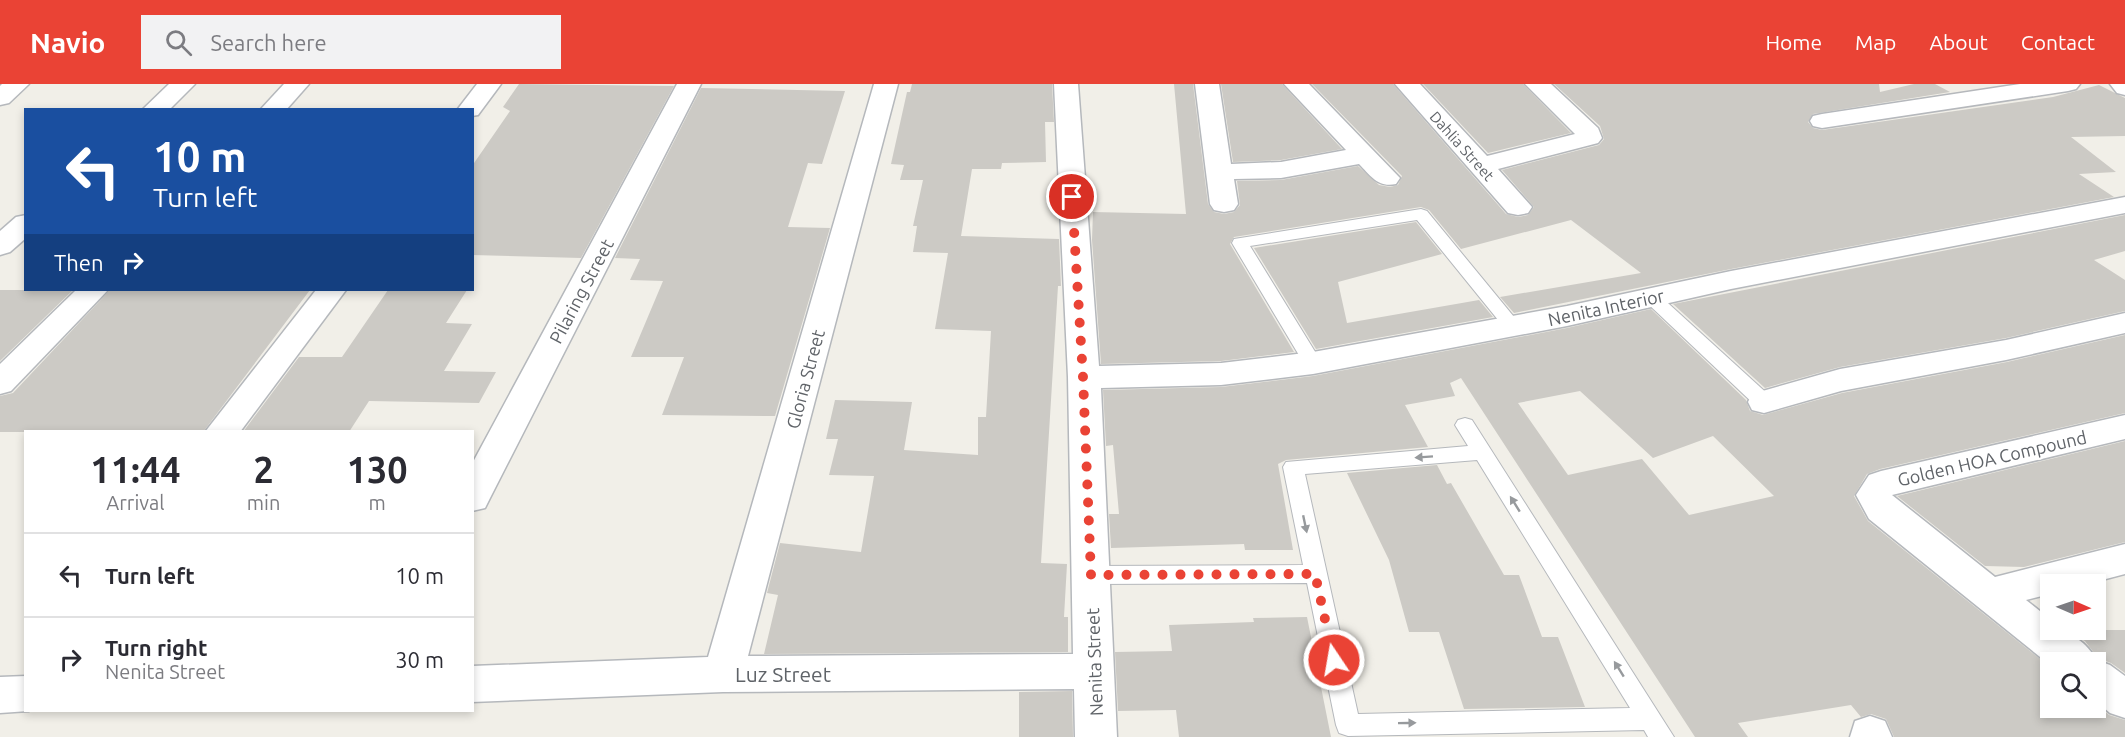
<!DOCTYPE html>
<style>
:root{--surface:#fff;--page:#f2f2f3;--text:#2b2b33;--muted:#7c7c81;--line:#e1e1e2;--accent:#ea4335}
body{margin:0;font-family:Ubuntu,sans-serif;background:var(--page);color:var(--text);height:100vh;display:flex;flex-direction:column;font-size:22px;white-space:nowrap}
*{box-sizing:border-box;margin:0}
p{font-size:20px;color:var(--muted)}
.icon{flex:none;width:33px;height:33px;fill:none;stroke:currentColor;stroke-width:2;stroke-linecap:round;stroke-linejoin:round}
.map{position:relative;flex:1;overflow:hidden}
.sheet{position:absolute;left:24px;top:346px;width:450px;height:282px;display:flex;flex-direction:column;background:var(--surface);border-radius:0px;box-shadow:0 3px 9px #0003}
.sheet>*{flex:none}
.hud{position:absolute;left:24px;top:24px;width:450px;height:183px;border-radius:0px;box-shadow:0 3px 9px #0003;background:#1a4fa0;color:#fff;overflow:hidden}
.needle{width:39px;rotate:92deg}
.controls{position:absolute;left:2040px;top:490px;display:grid;gap:12px}
.controls a{display:grid;place-items:center;width:66px;height:66px;border-radius:0px;background:var(--surface);box-shadow:0 3px 9px #0003;font-size:30px}
.pin{position:absolute;display:grid;place-items:center;width:51px;height:51px;color:#fff;margin:-26px;border:3px solid #fff;border-radius:50%;box-shadow:0 2px 6px #0007}
.me{position:absolute;width:66px;margin:-33px;rotate:348deg;stroke-linejoin:round;filter:drop-shadow(0 0 4px #0008)}
.turn{display:flex;align-items:center;gap:21px;height:126px;padding:0 30px;font-size:27px}
.turn .icon{width:78px;height:78px;stroke-width:2.5}
.turn b{display:block;font-size:42px;line-height:51px}
.then{display:flex;align-items:center;height:57px;padding:0 30px;background:#0003;gap:12px;font-size:22px}
.eta{display:flex;justify-content:space-evenly;align-items:center;height:102px;text-align:center}
.eta b{font-size:36px;font-weight:700;line-height:42px}
ul{padding:0;list-style:none}
li{display:flex;align-items:center;gap:18px;height:84px;padding:0 30px;border-top:2px solid var(--line)}
li div{flex:1}
li b{display:block;font-size:22px}
li em{font-style:normal}
header{display:flex;align-items:center;gap:36px;box-sizing:border-box;height:84px;padding:0 30px;background:var(--accent);color:#fff}
header strong{font-size:28px}
nav{display:flex;gap:33px;margin-inline-start:auto;font-size:21px}
.search{width:420px;height:54px;background:var(--page);display:flex;align-items:center;gap:15px;box-sizing:border-box;padding:0 21px;border-radius:0px;color:var(--muted);font-size:22px}
.map>svg:first-child{display:block}
.building{fill:#cccac5;fill-rule:evenodd}
.lines{fill:none;stroke-linecap:round;stroke-linejoin:round}
.service-casing{stroke:#b5b8bc;stroke-width:2}
.minor-casing{stroke:#b5b8bc;stroke-width:3}
.tertiary-casing{stroke:#b5b8bc;stroke-width:3}
.service{fill:#fff;fill-rule:evenodd}
.minor{fill:#fff;fill-rule:evenodd}
.tertiary{fill:#fff;fill-rule:evenodd}
.oneway{fill:#979a9d}
.route{stroke:#ea4335;stroke-width:10;stroke-dasharray:0 18}
.labels{text-anchor:middle;dominant-baseline:central;stroke-width:4.5;stroke-linejoin:round;paint-order:stroke}
.far-street-label{font-size:15px;fill:#5f6368;stroke:#fff}
.street-label{font-size:18px;fill:#5f6368;stroke:#fff}
.near-street-label{font-size:21px;fill:#5f6368;stroke:#fff}
</style>
<header>
<strong>Navio</strong>
<div class="search"><svg class="icon" aria-label="search" viewBox="0 0 24 24"><circle cx="10" cy="10" r="6"/><path d="M15 15l6 6"/></svg>Search here</div>
<nav><a>Home</a><a>Map</a><a>About</a><a>Contact</a></nav>
</header>
<div class="map">
<svg width="2125" height="653" viewBox="0 0 2125 653">
<rect width="100%" height="100%" fill="#f1efe8"/>
<g class="building">
<polygon points="519,0 674,2 581,174 472,171 472,82 510,27 503,23"/>
<polygon points="912,0 1052,0 1054,38 1045,38 1046,78 1002,79 1001,85 972,85 961,152 1059,155 1061,202 1058,202 1041,479 1067,480 1064,533 1068,533 1068,568 764,570 778,511 767,509 780,459 861,468 874,392 829,391 838,355 826,355 835,316 912,318 904,366 978,371 978,333 986,333 991,247 935,245 948,169 913,168 917,142 913,142 923,96 900,96 904,81 891,80 907,8 910,8"/>
<polygon points="1174,0 1193,0 1208,120 1214,128 1224,130 1234,128 1240,121 1237,97 1281,96 1358,82 1379,101 1390,103 1398,101 1402,92 1312,0 1393,0 1506,130 1518,133 1528,131 1534,123 1502,86 1599,61 1604,55 1600,42 1554,0 1879,0 1880,8 1914,0 1935,0 1950,8 1813,30 1808,38 1813,44 1822,46 2053,13 2099,1 2125,14 2125,52 2071,53 2116,88 2079,90 2114,113 1731,185 1514,229 1500,213 1641,189 1571,136 1461,165 1429,126 1421,123 1234,153 1230,160 1294,268 1221,277 1101,280 1092,156 1093,128 1186,130"/>
<polygon points="1221,0 1282,0 1342,65 1281,76 1233,78"/>
<polygon points="1423,0 1523,0 1571,49 1488,69"/>
<polygon points="701,4 845,7 822,80 808,79 788,143 830,144 775,332 662,331 684,273 631,273 663,197 630,196 640,175 615,174"/>
<polygon points="2125,131 2125,167 2094,176 2125,196 2125,227 2006,254 1840,283 1765,304 1673,220"/>
<polygon points="1416,138 1442,170 1338,198 1347,239 1479,216 1493,233 1316,265 1254,164"/>
<polygon points="0,206 73,206 0,277"/>
<polygon points="110,206 310,206 203,348 0,348 0,312 13,309"/>
<polygon points="388,206 467,206 446,239 472,240 444,287 496,288 479,319 369,317 349,348 243,348 299,273 342,273"/>
<path d="M1651,225L1746,316L1750,327L1763,331L1842,309L2007,278L2125,251V329L1880,385L1867,390L1854,412L1868,437L2050,583V624H2096V620L2109,631L2125,636V653H1894L1886,635L1871,630L1861,633L1851,621L1738,639L1748,653H1695L1461,294L1450,299L1455,312L1405,321L1428,363L1286,376L1278,380L1293,466H1245L1244,460L1111,464L1109,430H1119L1113,361L1106,362L1103,306L1221,303L1313,292L1567,244ZM1580,307L1653,374L1713,352L1774,412L1689,431L1642,375L1568,391L1518,319Z"/>
<polygon points="2125,357 2125,458 2024,483 1985,482 1897,412"/>
<polygon points="1437,381 1447,400 1451,399 1504,491 1519,491 1542,553 1558,553 1585,623 1464,625 1439,548 1409,548 1389,476 1347,389"/>
<polygon points="1307,533 1331,653 1179,653 1176,626 1118,627 1115,568 1172,567 1169,541 1254,538 1253,534"/>
<polygon points="2064,546 2125,546 2125,589 2111,579 2098,574 2085,557"/>
<polygon points="1072,607 1073,653 1019,653 1019,608"/>
</g>
<g class="lines">
<g class="service-casing">
<g id="service">
<polygon points="1421,125 1427,127 1519,239 1522,243 1519,247 1507,247 1417,136 1250,162 1322,279 1320,283 1313,285 1306,283 1232,159 1234,155"/>
<polygon points="1652,208 1658,210 1771,313 1774,318 1771,323 1764,325 1757,323 1646,218 1643,214 1646,210"/>
<path d="M1465,334L1472,336L1674,653H1648L1644,646L1348,652L1339,649L1336,641L1307,499L1091,500L1083,497L1080,491L1083,485L1091,482L1303,481L1283,383L1286,378L1468,362L1455,341L1458,336ZM1477,376L1630,624L1358,630L1305,390Z"/>
</g>
</g>
<g class="minor-casing">
<g id="minor">
<polygon points="169,0 195,0 169,26 142,26"/>
<polygon points="284,0 309,0 286,26 260,26"/>
<polygon points="477,0 501,0 478,31 472,32 472,26 457,26"/>
<polygon points="677,0 701,0 490,414 485,424 472,427 472,380"/>
<polygon points="874,0 898,0 748,572 1073,570 1068,293 1054,0 1078,0 1099,282 1221,279 1313,268 1567,222 1731,187 2125,113 2125,129 1731,205 1567,242 1313,290 1221,301 1101,304 1117,653 1075,653 1074,605 723,608 472,618 472,582 708,573"/>
<path d="M1195,0H1219L1231,80L1281,78L1346,66L1284,0H1309L1400,94L1396,100C1378,104 1371,92 1359,80L1281,94L1234,95L1238,120L1234,126L1224,128L1214,126L1210,120Z"/>
<polygon points="1395,0 1420,0 1487,72 1575,50 1525,0 1551,0 1598,44 1602,54 1598,59 1498,85 1532,123 1528,129 1518,131 1508,129"/>
<polygon points="2020,0 2080,0 2076,5 2068,7 1822,44 1813,42 1810,37 1813,32 1822,30"/>
<polygon points="2110,0 2125,0 2125,11 2117,9"/>
<polygon points="26,131 26,154 10,168 0,171 0,147 16,133"/>
<polygon points="76,206 108,206 11,307 0,310 0,280"/>
<polygon points="316,206 346,206 240,348 205,348"/>
<polygon points="2125,229 2125,249 2006,276 1841,307 1764,329 1752,326 1748,318 1752,310 1840,285 2006,256"/>
<path d="M2125,331V355L1892,411L1995,493L2125,460V490L2083,501H2050V510L2026,516L2050,535V546C2069,546 2088,559 2096,576L2110,581L2125,592V634L2110,629L2096,617V579H2050V581L1869,435L1856,411L1869,391L1881,387Z"/>
<polygon points="26,592 26,627 29,627 0,629 0,593"/>
<polygon points="1870,632 1885,637 1892,653 1850,653 1855,637"/>
</g>
</g>
<g class="tertiary-casing">
<polygon id="tertiary" points="2,0 29,0 9,19 0,21 0,2"/>
</g>
<use href="#service" class="service"/>
<use href="#minor" class="minor"/>
<use href="#tertiary" class="tertiary"/>
</g>
<defs><path id="oneway-solid" d="M-6-.8H1V-3.2L6.5 0L1 3.2V.8H-6Z" transform="scale(1.5)"/></defs>
<g class="oneway">
<use href="#oneway-solid" transform="translate(1424 373) rotate(176)"/>
<use href="#oneway-solid" transform="translate(1515 420) rotate(-122)"/>
<use href="#oneway-solid" transform="translate(1305 440) rotate(78)"/>
<use href="#oneway-solid" transform="translate(1619 585) rotate(-122)"/>
<use href="#oneway-solid" transform="translate(1407 639) rotate(-1)"/>
</g>
<g class="lines">
<polyline class="route" points="1072,113 1083,293 1091,491 1315,490 1334,576"/>
</g>
<g class="labels">
<g class="far-street-label">
<text transform="translate(1462 62) rotate(48)">Dahlia Street</text>
</g>
<g class="street-label">
<text transform="translate(581 207) rotate(-62)">Pilaring Street</text>
<text transform="translate(1606 223) rotate(-12)">Nenita Interior</text>
<text transform="translate(805 295) rotate(-75)">Gloria Street</text>
<text transform="translate(1992 374) rotate(-13)">Golden HOA Compound</text>
<text transform="translate(1094 578) rotate(-92)">Nenita Street</text>
</g>
<g class="near-street-label">
<text x="783" y="590">Luz Street</text>
</g>
</g>
</svg>
<div class="controls">
<a><svg class="needle" viewBox="-14 -14 28 28"><path d="M0-13l5 13h-10z" fill="#e53935"/><path d="M0 13l5-13h-10z" fill="#7c7c81"/></svg></a>
<a><svg class="icon" aria-label="search" viewBox="0 0 24 24"><circle cx="10" cy="10" r="6"/><path d="M15 15l6 6"/></svg></a>
</div>
<div class="pin" style="left:1072px;top:113px;background:#d93025"><svg class="icon" aria-label="arrive" viewBox="0 0 24 24"><path d="M6 21V4h12l-3 4 3 4H6"/></svg></div>
<svg class="me" style="left:1334px;top:576px" viewBox="-20 -20 40 40"><circle r="17" fill="#ea4335" stroke="#fff" stroke-width="3"/><path d="M0-11L8 9 0 5-8 9z" fill="#fff"/></svg>
<div class="hud">
<div class="turn"><svg class="icon" aria-label="left" viewBox="0 0 24 24"><path d="M17 20v-9H6M10 6l-5 5 5 5"/></svg><div><b>10 m</b>Turn left</div></div>
<div class="then">Then<svg class="icon" aria-label="right" viewBox="0 0 24 24"><path d="M7 20v-9h11M14 6l5 5-5 5"/></svg></div>
</div>
<section class="sheet">
<div class="eta">
<div><b>11:44</b><p>Arrival</p></div>
<div><b>2</b><p>min</p></div>
<div><b>130</b><p>m</p></div>
</div>
<ul>
<li><svg class="icon" aria-label="left" viewBox="0 0 24 24"><path d="M17 20v-9H6M10 6l-5 5 5 5"/></svg><div><b>Turn left</b></div><em>10 m</em></li>
<li><svg class="icon" aria-label="right" viewBox="0 0 24 24"><path d="M7 20v-9h11M14 6l5 5-5 5"/></svg><div><b>Turn right</b><p>Nenita Street</p></div><em>30 m</em></li>
</ul>
</section>
</div>
